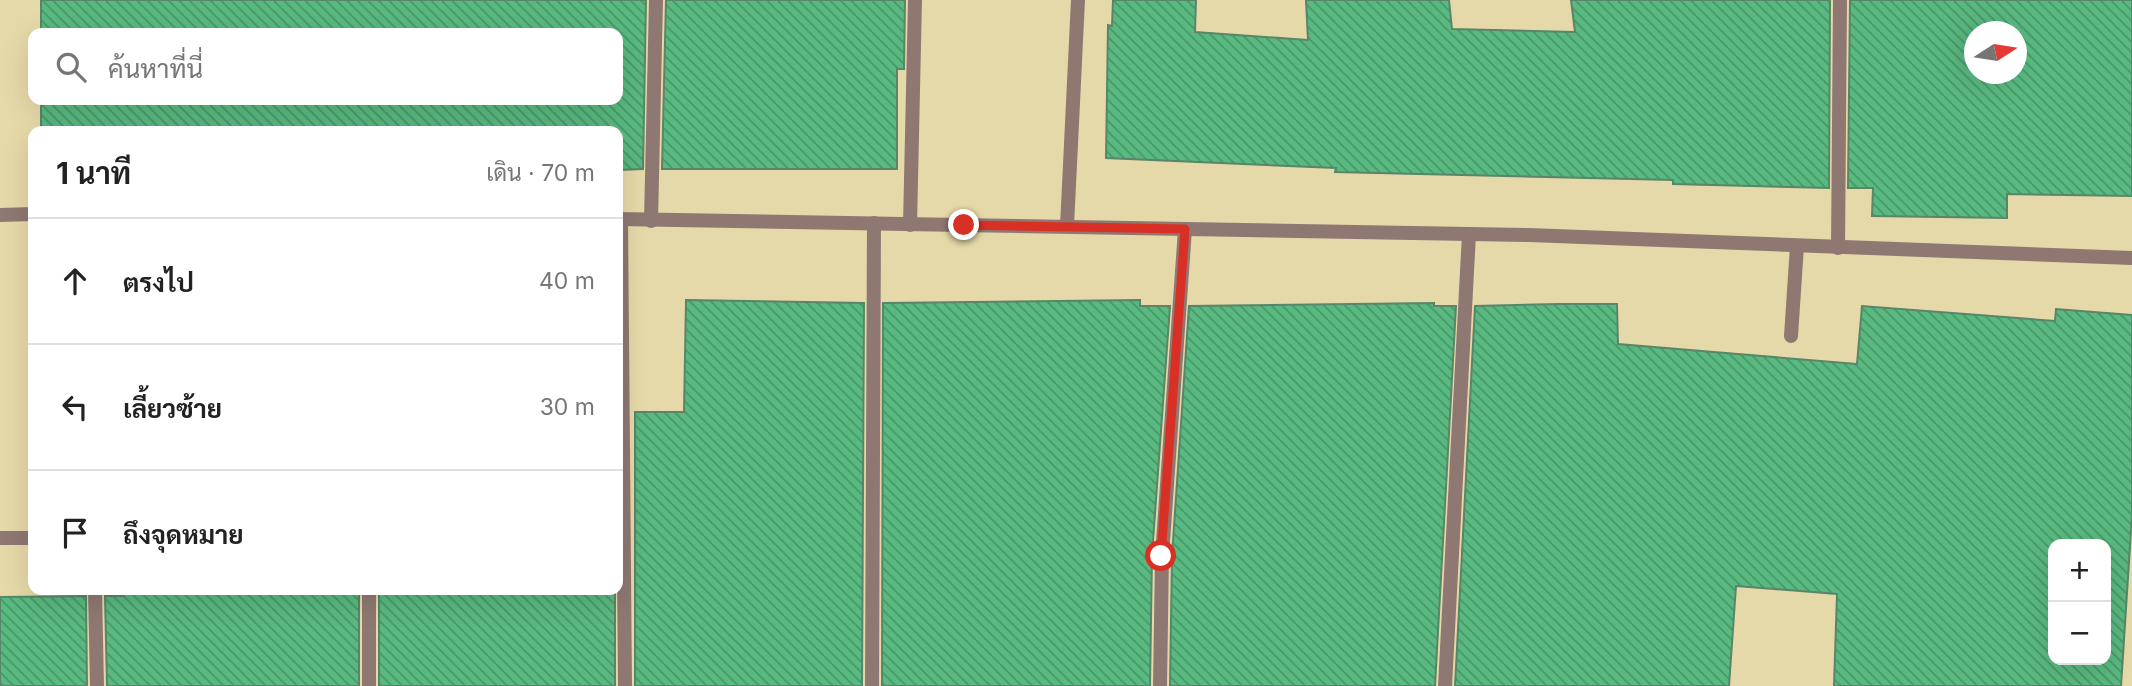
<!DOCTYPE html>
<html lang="th">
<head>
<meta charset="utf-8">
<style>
  body { margin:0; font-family:Inter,Sarabun,sans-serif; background:#f2f2f2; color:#222 }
  .controls { position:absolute; right:21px; bottom:21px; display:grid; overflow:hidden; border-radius:14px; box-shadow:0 7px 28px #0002 }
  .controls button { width:63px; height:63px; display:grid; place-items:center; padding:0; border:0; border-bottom:2px solid #e0e0e0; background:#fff; color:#222; font:35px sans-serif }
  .compass { position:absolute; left:1964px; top:21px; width:63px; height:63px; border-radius:50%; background:#fff; box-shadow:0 7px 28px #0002; rotate:78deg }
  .stop { position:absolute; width:21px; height:21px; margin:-16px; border:5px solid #d93025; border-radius:50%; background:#fff }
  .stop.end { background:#d93025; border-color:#fff; box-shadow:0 2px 7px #0008 }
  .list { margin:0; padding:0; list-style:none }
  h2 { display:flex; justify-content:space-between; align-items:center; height:91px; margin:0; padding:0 28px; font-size:30px }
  h2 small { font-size:23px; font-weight:400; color:#767676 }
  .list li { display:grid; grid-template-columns:46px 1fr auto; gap:21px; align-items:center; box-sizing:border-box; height:126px; padding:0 28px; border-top:2px solid #e0e0e0 }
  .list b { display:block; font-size:26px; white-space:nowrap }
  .list em { font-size:23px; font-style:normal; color:#767676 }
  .icon { flex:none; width:38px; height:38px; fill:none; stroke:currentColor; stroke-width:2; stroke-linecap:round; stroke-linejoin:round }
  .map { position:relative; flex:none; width:2132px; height:686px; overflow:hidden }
  .search { position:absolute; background:#fff; box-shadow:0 7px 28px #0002; left:28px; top:28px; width:595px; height:77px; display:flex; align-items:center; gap:18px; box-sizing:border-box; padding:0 24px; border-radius:14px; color:#767676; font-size:26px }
  .panel { position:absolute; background:#fff; box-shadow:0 7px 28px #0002; left:28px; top:126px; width:595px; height:469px; border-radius:14px }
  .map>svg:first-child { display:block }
  .building { fill:url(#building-back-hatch); stroke:#598569; stroke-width:2; fill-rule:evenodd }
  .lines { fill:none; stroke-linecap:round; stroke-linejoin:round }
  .service { stroke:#8f7872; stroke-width:14 }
  .minor { stroke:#8f7872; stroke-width:14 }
  .route { stroke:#d93025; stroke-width:9 }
</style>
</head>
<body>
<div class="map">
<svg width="2132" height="686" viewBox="0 0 2132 686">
  <defs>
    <pattern id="building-back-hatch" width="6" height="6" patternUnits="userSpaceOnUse" patternTransform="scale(1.75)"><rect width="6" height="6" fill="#59ba81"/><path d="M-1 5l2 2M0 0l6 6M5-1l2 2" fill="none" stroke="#499667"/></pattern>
  </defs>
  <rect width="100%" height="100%" fill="#e6d9a9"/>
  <!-- building -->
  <g class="building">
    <polygon points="41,0 646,0 643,169 618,170 618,131 41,131 41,100 618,100 618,33 41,33"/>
    <polygon points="666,0 905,0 904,69 897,69 897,169 662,169"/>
    <polygon points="1113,0 1196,0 1195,32 1308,40 1306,0 1449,0 1452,29 1575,32 1571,0 1830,0 1829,188 1673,184 1673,180 1335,172 1336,168 1106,158 1108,25 1112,26"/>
    <path d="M1850 0H2132V196L2007 194V218L1872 216 1873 188H1848ZM1975 32H2017V74H1975Z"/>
    <polygon points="686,300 864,303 862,686 635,686 635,412 684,412"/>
    <polygon points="1140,300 1140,306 1170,306 1152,555 1150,686 882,686 883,303"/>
    <polygon points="1434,303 1434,306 1456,306 1435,686 1170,686 1172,556 1189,306"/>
    <path d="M1559 304H1617L1618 344 1857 364 1862 306 2055 321 2056 309 2132 315V515L2121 686H1834L1837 594 1736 586 1729 686H1455L1475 306ZM2053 544H2106V660H2053Z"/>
    <polygon points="124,590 359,590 359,686 107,686 105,596 124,596"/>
    <rect x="379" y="590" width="236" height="96"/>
    <polygon points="86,596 87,686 0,686 0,597"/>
  </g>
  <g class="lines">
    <!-- service -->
    <polyline class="service" points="1791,336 1797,246"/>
    <!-- minor -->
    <g class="minor">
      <polyline points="0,215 33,214"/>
      <polyline points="618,219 1529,235 2132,258"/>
      <polyline points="621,219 625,686"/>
      <polyline points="651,221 656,0"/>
      <polyline points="910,225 915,0"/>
      <polyline points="1067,226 1078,0"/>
      <polyline points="1838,248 1840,0"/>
      <polyline points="0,538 33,538"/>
      <polyline points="95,590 97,686"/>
      <polyline points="369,590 369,686"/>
      <polyline points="872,686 874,223"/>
      <polyline points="1160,686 1162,556 1185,229"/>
      <polyline points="1445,686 1469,234"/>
    </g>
  </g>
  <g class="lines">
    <!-- route -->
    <polyline class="route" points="964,225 1185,229 1161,556"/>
  </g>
</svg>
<div class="controls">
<button>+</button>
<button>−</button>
</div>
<svg class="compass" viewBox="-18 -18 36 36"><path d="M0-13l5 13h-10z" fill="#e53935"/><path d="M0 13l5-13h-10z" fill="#767676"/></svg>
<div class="stop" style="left:1161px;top:556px"></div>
<div class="stop end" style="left:964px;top:225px"></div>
<div class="search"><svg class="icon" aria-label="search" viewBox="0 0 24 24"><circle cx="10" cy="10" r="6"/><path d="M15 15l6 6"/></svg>ค้นหาที่นี่</div>
<section class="panel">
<h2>1 นาที<small>เดิน · 70 m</small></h2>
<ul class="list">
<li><svg class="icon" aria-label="ahead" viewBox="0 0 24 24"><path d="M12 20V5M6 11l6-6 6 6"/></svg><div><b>ตรงไป</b></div><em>40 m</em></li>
<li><svg class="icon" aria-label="left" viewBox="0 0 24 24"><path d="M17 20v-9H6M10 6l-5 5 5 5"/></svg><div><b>เลี้ยวซ้าย</b></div><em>30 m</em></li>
<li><svg class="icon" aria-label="arrive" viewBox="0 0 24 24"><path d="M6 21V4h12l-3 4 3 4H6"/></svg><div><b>ถึงจุดหมาย</b></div></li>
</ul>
</section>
</div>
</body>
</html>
